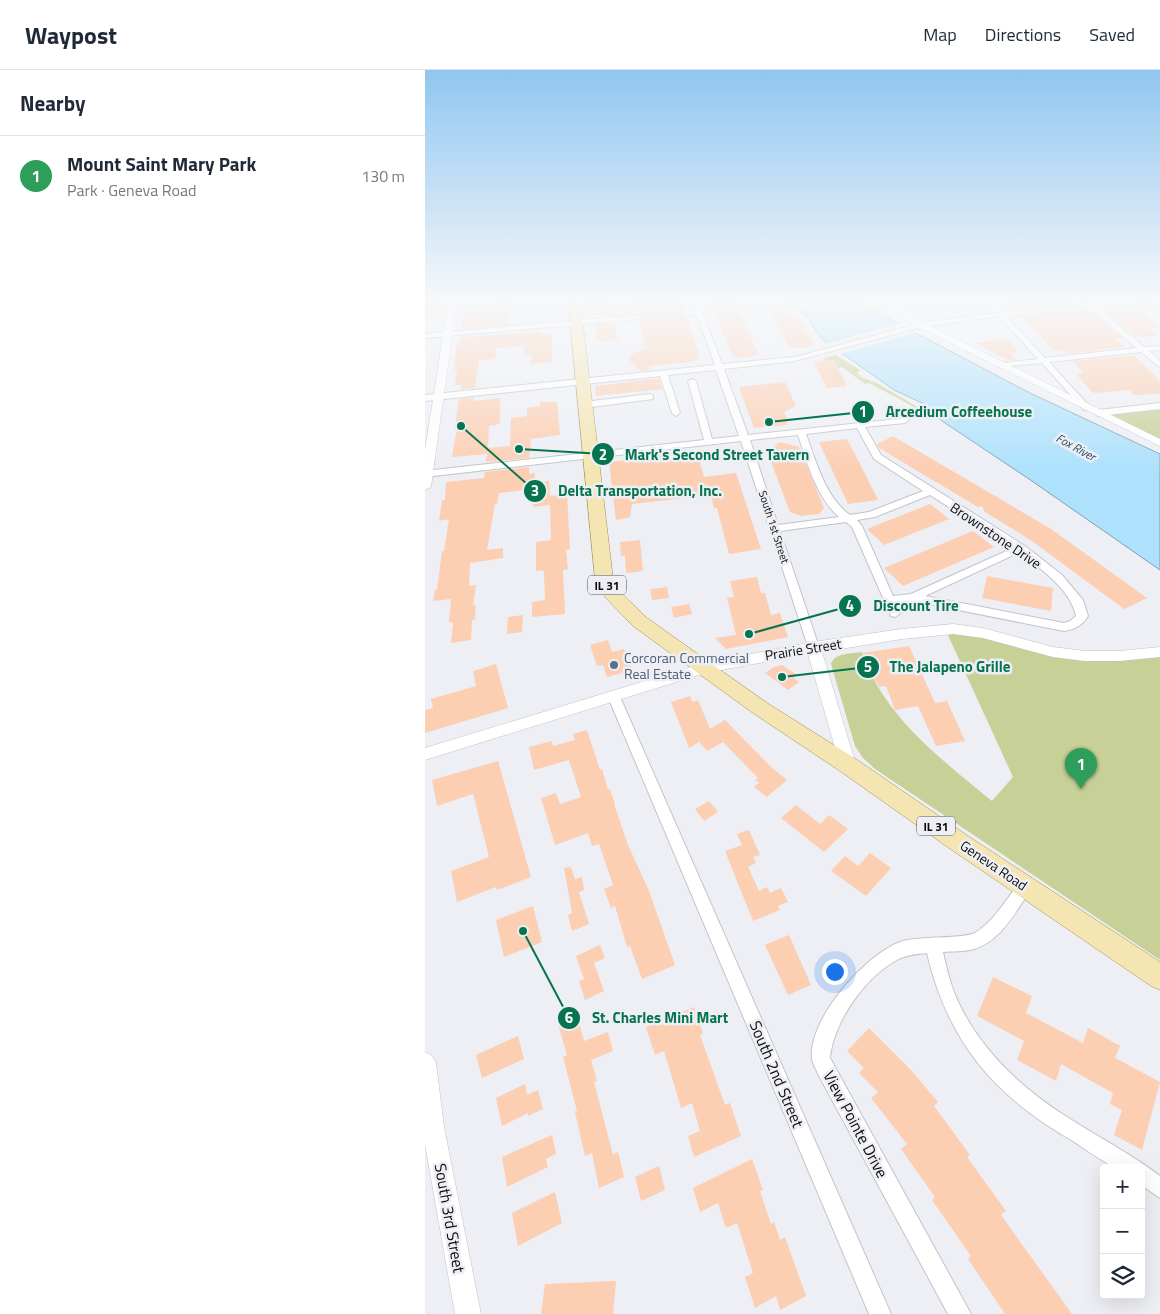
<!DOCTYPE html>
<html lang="en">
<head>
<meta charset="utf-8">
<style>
  body { margin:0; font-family:"Titillium Web",sans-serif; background:#f6f6f7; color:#1f2937 }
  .controls { position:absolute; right:15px; bottom:15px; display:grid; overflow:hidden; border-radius:5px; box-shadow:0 5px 20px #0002 }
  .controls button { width:45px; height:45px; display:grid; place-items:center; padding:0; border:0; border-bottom:1px solid #e0e1e3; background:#fff; color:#1f2937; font:25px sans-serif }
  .you { position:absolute; left:409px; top:901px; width:18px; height:18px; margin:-12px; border:4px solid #fff; border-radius:50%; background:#1a73e8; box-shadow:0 0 0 8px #1a73e833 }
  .badge { display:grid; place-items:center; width:32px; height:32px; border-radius:50%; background:#06754f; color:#fff; font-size:16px; font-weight:700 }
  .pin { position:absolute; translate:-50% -41px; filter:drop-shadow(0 1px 2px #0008) }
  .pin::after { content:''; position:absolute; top:26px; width:18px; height:15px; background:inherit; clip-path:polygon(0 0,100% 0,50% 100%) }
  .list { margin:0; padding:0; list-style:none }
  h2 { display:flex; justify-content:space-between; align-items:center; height:65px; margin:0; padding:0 20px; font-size:21px }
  h2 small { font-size:16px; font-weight:400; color:#747a83 }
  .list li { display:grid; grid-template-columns:32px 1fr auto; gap:15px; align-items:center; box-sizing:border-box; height:80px; padding:0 20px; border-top:1px solid #e0e1e3 }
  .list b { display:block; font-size:19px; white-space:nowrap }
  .list p { margin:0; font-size:16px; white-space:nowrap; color:#747a83 }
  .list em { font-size:16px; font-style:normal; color:#747a83 }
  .icon { flex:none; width:28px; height:28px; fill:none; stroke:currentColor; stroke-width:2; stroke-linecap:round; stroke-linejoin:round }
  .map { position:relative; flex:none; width:735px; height:1244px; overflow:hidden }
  header { display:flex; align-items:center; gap:30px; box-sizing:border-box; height:70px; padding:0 25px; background:#fff; border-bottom:1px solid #e0e1e3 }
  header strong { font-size:24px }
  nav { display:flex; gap:28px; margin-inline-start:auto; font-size:18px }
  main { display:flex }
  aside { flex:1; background:#fff }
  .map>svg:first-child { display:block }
  .green { fill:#c7d097 }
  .water { fill:#ade1fc; stroke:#7da1b5 }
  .pier { fill:#edeff5 }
  .building { fill:#fcceb2 }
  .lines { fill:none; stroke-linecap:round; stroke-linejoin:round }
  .minor-tunnel { stroke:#cbcdd2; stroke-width:8; stroke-dasharray:8 4; stroke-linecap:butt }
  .pedestrian-casing { stroke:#c0c3c8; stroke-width:1 }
  .minor-casing { stroke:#c0c3c8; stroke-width:2 }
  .tertiary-casing { stroke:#c0c3c8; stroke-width:1 }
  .primary-casing { stroke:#a08e58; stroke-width:1 }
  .pedestrian { fill:#fff; fill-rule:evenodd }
  .minor { fill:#fff; fill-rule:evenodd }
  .tertiary { fill:#fff; fill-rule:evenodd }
  .primary { fill:#f5e5b2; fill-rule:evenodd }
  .service-dot { fill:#5c6f8a; stroke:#edeff5; stroke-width:2 }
  .labels { text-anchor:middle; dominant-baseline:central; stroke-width:5; stroke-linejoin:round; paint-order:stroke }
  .far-street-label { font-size:11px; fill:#0d0d0f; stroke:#edeff5 }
  .far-water-label { font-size:12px; font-style:italic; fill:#1e4759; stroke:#edeff5 }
  .shield { fill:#edeff5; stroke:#505154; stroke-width:1 }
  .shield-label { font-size:12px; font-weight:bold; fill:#0d0d0f }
  .street-label { font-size:14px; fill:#0d0d0f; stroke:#edeff5 }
  .service-label { font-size:14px; fill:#4e5e75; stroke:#edeff5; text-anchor:start }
  .near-street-label { font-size:16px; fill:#0d0d0f; stroke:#edeff5 }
  .leader { fill:none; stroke:#06754f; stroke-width:2 }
  .callout-dot { fill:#06754f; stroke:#edeff5; stroke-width:2 }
  .mark-label { font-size:15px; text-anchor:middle; font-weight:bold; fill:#fff }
  .callout-label { font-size:15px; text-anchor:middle; font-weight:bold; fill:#06754f; stroke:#edeff5; stroke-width:5; stroke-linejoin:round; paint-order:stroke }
</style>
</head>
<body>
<header>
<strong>Waypost</strong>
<nav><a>Map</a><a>Directions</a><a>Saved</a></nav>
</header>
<main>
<aside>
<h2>Nearby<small></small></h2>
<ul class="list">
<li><span class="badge" style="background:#2e9e5b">1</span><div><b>Mount Saint Mary Park</b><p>Park · Geneva Road</p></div><em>130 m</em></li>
</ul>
</aside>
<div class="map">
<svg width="735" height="1244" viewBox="0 0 735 1244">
  <rect width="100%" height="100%" fill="#edeff5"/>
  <!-- green -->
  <g class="green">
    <polygon points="411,285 435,300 432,303 436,307 452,313 494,338 495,340 493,342 483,342 491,338 444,313 440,314 417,297 413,298 409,290 398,291 399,288"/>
    <polygon points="735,337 735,372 679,344"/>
    <path d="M522 563 559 567 626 585 735 583V890L450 699 438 688 430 676 406 594C410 582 427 584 437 582 459 647 516 689 567 731L588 707Z"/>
  </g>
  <!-- water -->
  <polygon class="water" points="357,230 428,230 605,323 735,384 735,500 604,409 508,345 497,333 469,320 401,272 396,268 381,245"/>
  <!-- pier -->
  <polygon class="pier" points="475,253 493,262 415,284 400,274"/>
  <!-- building -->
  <g class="building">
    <polygon points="0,230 12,230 10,246 0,247"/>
    <polygon points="68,230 85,230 84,255 36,259 39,237 68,234"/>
    <polygon points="161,230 185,230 187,245 163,246"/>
    <polygon points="209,230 256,230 259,238 256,239 255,244 262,246 275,288 266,292 224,296 224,300 216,301 204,290 207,284 221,278 214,251 218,250 219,246 212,243"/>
    <polygon points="285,230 309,230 334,285 315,288 307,286"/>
    <polygon points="580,230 646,230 649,233 589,239"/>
    <polygon points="342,233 364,240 367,247 373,246 388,274 381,278 363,277"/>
    <polygon points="710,237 734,257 725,258 731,264 729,264 730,266 711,267 679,240"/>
    <polygon points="656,241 665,241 697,268 690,269 700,277 641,284 638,281 628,280 596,246"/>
    <polygon points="189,253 193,270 172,272 170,255"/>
    <polygon points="117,262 117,265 127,264 127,292 106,294 107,285 99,286 99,276 72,278 70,289 54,290 50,318 36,319 37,315 30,315 32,300 29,300 30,289 32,274 34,273 35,267"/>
    <polygon points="582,269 593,282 585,283 591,290 583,290 550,273"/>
    <polygon points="709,285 735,311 735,324 709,325 705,320 668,323 651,304 658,302 648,291"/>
    <polygon points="409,290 422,316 402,318 389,292"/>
    <polygon points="226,309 234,309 237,319 171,326 170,316"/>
    <polygon points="360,312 371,336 359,342 363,352 361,353 362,355 329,358 314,317"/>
    <polygon points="49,328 48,331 75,328 75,354 64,356 63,380 63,378 85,376 86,348 102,346 102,338 115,336 115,332 132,332 135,365 106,369 104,388 61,392 62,384 27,387 32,359 30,359 30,356 34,329"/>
    <polygon points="468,366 626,459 722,528 699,539 607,471 560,442 557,436 553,437 454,378 452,374"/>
    <polygon points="422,369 440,404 453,430 423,434 394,372"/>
    <polygon points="355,372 374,377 399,438 394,444 376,446 365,442 342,381"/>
    <polygon points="248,381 248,385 272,382 279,407 311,403 336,479 304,484 292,438 289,438 286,425 207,434 205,447 191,450 184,392 208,389 207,386"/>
    <polygon points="104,397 104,404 110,403 110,413 124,411 125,428 125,426 142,424 145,479 141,480 143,499 138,500 140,544 107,547 107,532 120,530 119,503 118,500 111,501 111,472 126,470 125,435 108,437 108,419 74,423 72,434 70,434 62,480 78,478 78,488 45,493 44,516 51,515 48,536 51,535 50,549 47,550 46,570 26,573 28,553 24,551 26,529 8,531 10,520 12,520 17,481 19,481 24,449 14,451 17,430 20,430 21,412 59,408 60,402"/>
    <polygon points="505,434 524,449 459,475 442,459"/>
    <polygon points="548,461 569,477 478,516 459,498"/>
    <polygon points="215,470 218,501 201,503 200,485 196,486 195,472"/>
    <polygon points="562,506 628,518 626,541 557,528"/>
    <polygon points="332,507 336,523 340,523 346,545 355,543 363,567 301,579 290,568 311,565 302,528 309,527 305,511"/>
    <polygon points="242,517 244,528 227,530 225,519"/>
    <polygon points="264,534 267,544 249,548 246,537"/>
    <polygon points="98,545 97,562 82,564 83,547"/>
    <polygon points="183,570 187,582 199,579 207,600 182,607 178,595 172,596 165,575"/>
    <polygon points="484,576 510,633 522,631 540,671 511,676 493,636 470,640 461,616 455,617 444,602 438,583"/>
    <polygon points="71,594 83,638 0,663 0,640 8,638 6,629 51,616 48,601"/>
    <polygon points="357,595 372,605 368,608 374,612 363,620 340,603 349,597"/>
    <polygon points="265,626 267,632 273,630 285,659 300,650 345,696 362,710 342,727 329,717 334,713 330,710 333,708 298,672 282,681 274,672 264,678 246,632"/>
    <polygon points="162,660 175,700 177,699 183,720 185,719 190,734 189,734 203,775 224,821 250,895 217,909 205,876 202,877 190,836 186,838 179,819 188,815 174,774 167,776 163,763 130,775 116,728 131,723 135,734 156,727 144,690 109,700 104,677 127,671 128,676 150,670 148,664"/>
    <polygon points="73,691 106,807 72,820 71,817 32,832 26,801 64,787 48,724 12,736 7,710"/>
    <polygon points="284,731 293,742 279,751 270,739"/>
    <polygon points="371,735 395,754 404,745 423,759 399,782 356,748"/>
    <polygon points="324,760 335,785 328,787 331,793 323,797 334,821 342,817 345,823 356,818 363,832 353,836 355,840 328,851 300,781 317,775 312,764"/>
    <polygon points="445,783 466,798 441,826 406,801 420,786 433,796"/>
    <polygon points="146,797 150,809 157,807 159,820 154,822 164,854 147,861 143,845 147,843 139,798"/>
    <polygon points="108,836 117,872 79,887 71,850"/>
    <polygon points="364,865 386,915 363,925 340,875"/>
    <polygon points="175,875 180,888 169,893 179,921 160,930 154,911 159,909 151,886"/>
    <polygon points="568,907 607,926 601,943 658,973 663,958 695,976 690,988 735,1012 717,1080 689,1065 697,1040 685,1034 688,1023 636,994 631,1011 592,990 599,971 552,946"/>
    <polygon points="269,937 278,963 275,965 300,1035 305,1033 316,1066 269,1087 263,1066 275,1061 267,1033 256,1038 239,981 230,985 221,957"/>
    <polygon points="152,946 159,971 183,962 188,981 166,990 172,1011 169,1012 188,1085 193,1082 199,1107 174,1118 167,1083 160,1086 150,1042 152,1041 138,987 142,985 133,954"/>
    <polygon points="444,958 485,999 513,1032 509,1036 545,1085 542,1087 581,1141 576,1145 647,1244 580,1244 543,1189 546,1186 507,1130 510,1127 476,1079 482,1074 446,1028 453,1022 434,1003 439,998 422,981"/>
    <polygon points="93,966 99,989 57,1008 51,985"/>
    <polygon points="100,1014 102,1025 113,1020 118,1039 103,1046 103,1043 77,1056 71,1028"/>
    <polygon points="127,1065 131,1084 121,1089 123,1097 82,1117 77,1087"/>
    <polygon points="327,1089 338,1120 335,1121 346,1154 349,1152 355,1170 360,1167 381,1226 355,1240 351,1226 330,1238 320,1207 328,1203 312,1153 301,1158 293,1133 275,1142 268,1118"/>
    <polygon points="234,1096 240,1120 216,1131 210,1107"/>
    <polygon points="130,1122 137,1153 93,1176 87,1143"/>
    <polygon points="191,1211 188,1244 116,1244 120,1214"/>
  </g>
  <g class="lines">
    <!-- minor-tunnel -->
    <polyline class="minor-tunnel" points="213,247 260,242"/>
    <!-- pedestrian casing -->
    <g class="pedestrian-casing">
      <polygon id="pedestrian" points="269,230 274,230 278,237 270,244 267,242 272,237"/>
    </g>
    <!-- minor casing -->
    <g class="minor-casing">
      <g id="minor">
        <path d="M560 230H567L578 242 661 234 664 231 668 233 728 230 725 232 673 237 719 277 735 276V280L724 281 735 291V297L716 282 624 292 666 338 659 340 617 293 574 297V293H577L613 289 574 246 496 257 370 291 299 299 323 365 483 348 484 350 480 353 440 357 456 385 600 476 637 505 658 530 663 546C657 556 650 559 639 561L488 531 471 533 476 543 470 547 466 546 427 457 421 452 355 461 394 577 388 581 384 580 316 371 0 407V401L279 370 263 311 267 309 271 311 287 369 314 366 291 300 243 305 255 343 251 346 247 343 235 306 0 331V325L290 295 272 246 257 244V240L277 241 297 294 370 287 496 253 571 243ZM665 238 711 278 620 288 581 246ZM432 358 449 389 498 421 444 442 425 445C400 427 391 391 381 364ZM373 365C382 392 391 427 414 447L353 455 325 370ZM505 425 588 478 486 524 468 526 437 456 432 450 450 447ZM595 482C616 500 645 518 651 546L645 551 639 553 500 526Z"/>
        <polygon points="213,245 217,247 216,249 0,268 0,264"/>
        <polygon points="225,324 228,325 228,329 159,338 155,335 159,332"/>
        <polygon points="735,333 735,339 673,346 669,343 673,340"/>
        <polygon points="189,622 193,624 195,627 466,1244 444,1244 183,627 185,624"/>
        <path d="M600 809 605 811 608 816 605 821C590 842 576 871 549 879 539 882 527 881 518 882 521 895 524 909 529 922 549 973 593 1016 639 1045 671 1066 705 1083 735 1106V1128L716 1115V1098C709 1098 701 1099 693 1098 685 1097 657 1077 648 1071 569 1026 523 972 502 883 492 884 481 885 472 890 440 907 408 953 405 988L546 1244H523L393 1004C391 999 388 994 387 989 382 950 442 882 478 871 496 866 538 869 550 863 569 851 582 829 595 811Z"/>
      </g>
    </g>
    <!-- tertiary casing -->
    <g class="tertiary-casing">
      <g id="tertiary">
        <polygon points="24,230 32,230 6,417 0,420 0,380"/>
        <polygon points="462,230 471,230 479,241 499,253 735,369 735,376 493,257 473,245"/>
        <polygon points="528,554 558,558 628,577 660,581 694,581 735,577 735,587 694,591 660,591 628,587 558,568 528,564 477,569 397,582 431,695 429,700 423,702 417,700 415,695 383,584 280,603 0,690 0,678 279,593 388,572 477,559"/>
        <polygon points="0,982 7,986 11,993 19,1057 56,1244 30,1244 0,1074"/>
      </g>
    </g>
    <!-- primary casing -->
    <g class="primary-casing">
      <polygon id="primary" points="143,230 155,230 188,509 193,520 222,548 342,633 431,689 540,764 735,892 735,920 726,916 524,778 415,701 328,643 208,556 180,527 170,509"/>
    </g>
    <!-- pedestrian -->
    <use href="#pedestrian" class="pedestrian"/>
    <!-- minor -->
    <use href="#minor" class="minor"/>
    <!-- tertiary -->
    <use href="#tertiary" class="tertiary"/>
    <!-- primary -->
    <use href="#primary" class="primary"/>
  </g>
  <!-- sky -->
  <linearGradient id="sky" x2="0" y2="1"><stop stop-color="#90c6f0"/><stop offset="0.57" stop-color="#f7f8fa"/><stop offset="1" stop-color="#f7f8fa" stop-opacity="0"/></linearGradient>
  <rect width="735" height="404" fill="url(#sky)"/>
  <!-- markers -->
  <circle class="service-dot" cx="189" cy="595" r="5"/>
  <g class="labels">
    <!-- far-street labels -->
    <g class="far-street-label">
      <text transform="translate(349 457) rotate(72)">South 1st Street</text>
    </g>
    <!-- far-water labels -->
    <g class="far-water-label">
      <text transform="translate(651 377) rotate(29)">Fox River</text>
    </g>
    <!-- shield labels -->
    <g class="shield">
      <rect x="163" y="505.5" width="38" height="19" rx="4"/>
      <rect x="492" y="746.5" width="38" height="19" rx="4"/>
    </g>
    <g class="shield-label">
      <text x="182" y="515">IL 31</text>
      <text x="511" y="756">IL 31</text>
    </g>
    <!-- street labels -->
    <g class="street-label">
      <text transform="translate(571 465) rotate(34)">Brownstone Drive</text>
      <text transform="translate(378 579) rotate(-9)">Prairie Street</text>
      <text transform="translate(569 795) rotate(34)">Geneva Road</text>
    </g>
    <!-- service labels -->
    <g class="service-label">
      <text x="199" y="587">Corcoran Commercial<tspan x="199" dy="16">Real Estate</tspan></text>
    </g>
    <!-- near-street labels -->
    <g class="near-street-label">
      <text transform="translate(352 1004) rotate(67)">South 2nd Street</text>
      <text transform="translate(431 1054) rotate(62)">View Pointe Drive</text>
      <text transform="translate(25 1148) rotate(80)">South 3rd Street</text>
    </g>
  </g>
  <!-- callouts -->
  <path class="leader" d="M344 352L438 342M94 379L178 384M36 356L110 421M324 564L425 536M357 607L443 597M98 861L144 948"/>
  <g class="callout-dot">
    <circle cx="344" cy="352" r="5"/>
    <circle cx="94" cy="379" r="5"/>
    <circle cx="36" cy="356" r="5"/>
    <circle cx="324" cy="564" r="5"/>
    <circle cx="357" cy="607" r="5"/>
    <circle cx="98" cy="861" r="5"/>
    <circle cx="438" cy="342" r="12"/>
    <circle cx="178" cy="384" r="12"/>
    <circle cx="110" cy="421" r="12"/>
    <circle cx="425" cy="536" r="12"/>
    <circle cx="443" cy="597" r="12"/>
    <circle cx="144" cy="948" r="12"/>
  </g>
  <g class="mark-label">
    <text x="438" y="347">1</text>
    <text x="178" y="390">2</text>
    <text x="110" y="426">3</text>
    <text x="425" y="541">4</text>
    <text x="443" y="602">5</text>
    <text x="144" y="953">6</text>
  </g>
  <g class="callout-label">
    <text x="534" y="347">Arcedium Coffeehouse</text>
    <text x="292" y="390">Mark's Second Street Tavern</text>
    <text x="215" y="426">Delta Transportation, Inc.</text>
    <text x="491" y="541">Discount Tire</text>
    <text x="525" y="602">The Jalapeno Grille</text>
    <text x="235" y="953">St. Charles Mini Mart</text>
  </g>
</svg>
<div class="controls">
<button>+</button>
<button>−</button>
<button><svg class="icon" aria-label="layers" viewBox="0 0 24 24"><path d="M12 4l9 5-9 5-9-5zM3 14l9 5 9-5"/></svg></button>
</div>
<div class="you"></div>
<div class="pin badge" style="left:656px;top:719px;background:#2e9e5b">1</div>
</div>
</main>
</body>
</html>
